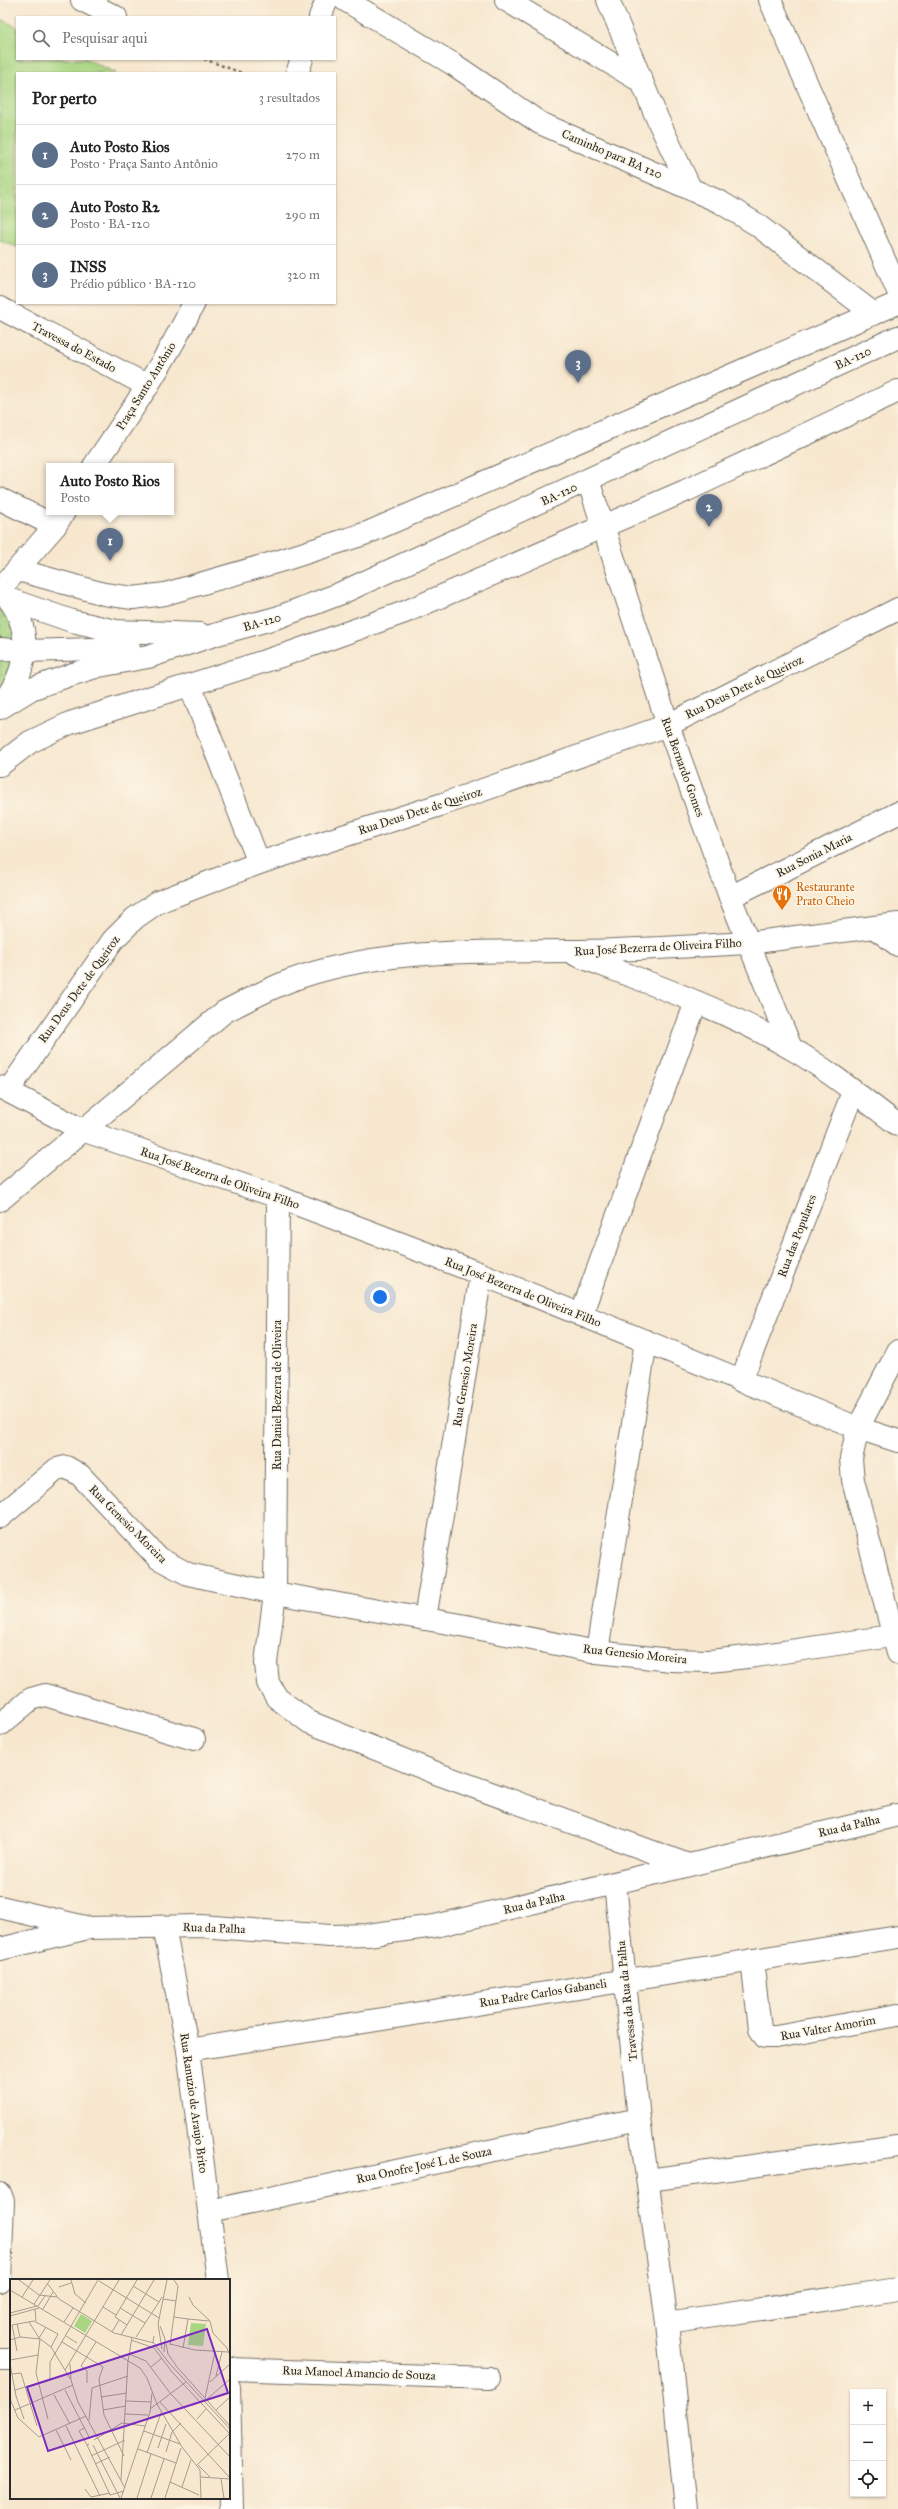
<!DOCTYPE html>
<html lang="pt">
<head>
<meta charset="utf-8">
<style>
  body { margin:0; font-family:"IM FELL Great Primer",serif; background:#f2f2f2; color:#222 }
  .controls { position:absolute; right:12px; bottom:12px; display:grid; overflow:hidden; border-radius:0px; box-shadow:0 1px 3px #0004 }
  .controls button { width:36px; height:36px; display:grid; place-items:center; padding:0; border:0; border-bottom:1px solid #e0e0e0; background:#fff; color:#222; font:20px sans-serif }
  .you { position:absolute; left:380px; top:1297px; width:14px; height:14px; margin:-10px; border:3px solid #fff; border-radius:50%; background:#1a73e8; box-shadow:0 0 0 6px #1a73e833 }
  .badge { display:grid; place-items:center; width:26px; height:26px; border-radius:50%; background:#d1495b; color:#fff; font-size:13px; font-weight:700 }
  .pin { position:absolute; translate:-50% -33px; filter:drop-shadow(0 1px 2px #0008) }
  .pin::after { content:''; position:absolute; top:21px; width:14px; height:12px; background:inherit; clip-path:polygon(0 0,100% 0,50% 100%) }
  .popup { position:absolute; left:46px; top:463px; width:128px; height:52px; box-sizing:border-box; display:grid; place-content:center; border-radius:0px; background:#fff; filter:drop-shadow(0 1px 3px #0005); font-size:13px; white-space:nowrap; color:#767676 }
  .popup b { font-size:15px; color:#222 }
  .popup::after { content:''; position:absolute; left:50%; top:100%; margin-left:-8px; border:8px solid transparent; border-top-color:#fff }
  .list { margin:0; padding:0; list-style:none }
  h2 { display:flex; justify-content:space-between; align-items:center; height:52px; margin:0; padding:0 16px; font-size:17px }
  h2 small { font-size:13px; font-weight:400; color:#767676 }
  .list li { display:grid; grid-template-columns:26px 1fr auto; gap:12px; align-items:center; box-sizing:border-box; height:60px; padding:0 16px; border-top:1px solid #e0e0e0 }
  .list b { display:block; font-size:15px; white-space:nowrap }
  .list p { margin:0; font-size:13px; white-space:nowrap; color:#767676 }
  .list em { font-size:13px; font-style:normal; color:#767676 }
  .icon { flex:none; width:22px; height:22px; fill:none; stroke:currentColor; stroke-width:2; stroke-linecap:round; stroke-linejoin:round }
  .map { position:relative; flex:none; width:898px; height:2509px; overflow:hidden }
  .search { position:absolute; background:#fff; box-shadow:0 1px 3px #0004; left:16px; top:16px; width:320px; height:44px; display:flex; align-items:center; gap:10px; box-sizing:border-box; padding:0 14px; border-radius:0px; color:#767676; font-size:15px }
  .panel { position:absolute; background:#fff; box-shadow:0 1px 3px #0004; left:16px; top:72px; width:320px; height:232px; border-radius:0px }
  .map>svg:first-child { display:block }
  .grass { fill:url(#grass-dots); stroke:#6a8057 }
  .pitch { fill:#a9d683; stroke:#6a8057 }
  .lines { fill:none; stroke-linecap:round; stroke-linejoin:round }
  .minor-casing { stroke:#726d64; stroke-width:24 }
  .major-casing { stroke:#726d64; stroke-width:24 }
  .path { stroke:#726d64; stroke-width:2.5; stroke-dasharray:3 3; stroke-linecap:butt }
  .minor { stroke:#fff; stroke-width:22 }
  .major { stroke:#fff; stroke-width:22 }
  .labels { text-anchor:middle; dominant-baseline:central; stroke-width:3; stroke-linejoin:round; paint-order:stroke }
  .street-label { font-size:12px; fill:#2b2b2b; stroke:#fcf5e5 }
  .food-label { font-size:12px; fill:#c56008; stroke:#fcf5e5; text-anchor:start }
  .inset-road { fill:none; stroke:#a59c8d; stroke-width:1 }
  .view { fill:#7b2cbf; fill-opacity:0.15; stroke:#7b2cbf; stroke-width:2 }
  .inset-edge { fill:none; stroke:#2b2b2b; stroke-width:2 }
</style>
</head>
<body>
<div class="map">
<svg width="898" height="2509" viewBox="0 0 898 2509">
  <defs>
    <pattern id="grass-dots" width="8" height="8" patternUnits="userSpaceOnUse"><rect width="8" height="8" fill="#a9d683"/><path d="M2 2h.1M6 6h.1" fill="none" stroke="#92b871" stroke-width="1.8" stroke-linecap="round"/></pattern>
  </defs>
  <rect width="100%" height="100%" fill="#fcf5e5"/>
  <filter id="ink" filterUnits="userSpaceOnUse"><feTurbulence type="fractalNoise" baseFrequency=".025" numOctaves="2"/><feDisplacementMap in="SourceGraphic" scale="8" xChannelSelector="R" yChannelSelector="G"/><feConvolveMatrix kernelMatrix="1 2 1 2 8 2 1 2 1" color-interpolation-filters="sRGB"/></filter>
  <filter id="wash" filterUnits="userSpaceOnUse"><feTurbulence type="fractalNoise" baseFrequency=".012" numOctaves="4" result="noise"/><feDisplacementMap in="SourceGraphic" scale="16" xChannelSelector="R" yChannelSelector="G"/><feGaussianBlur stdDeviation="0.9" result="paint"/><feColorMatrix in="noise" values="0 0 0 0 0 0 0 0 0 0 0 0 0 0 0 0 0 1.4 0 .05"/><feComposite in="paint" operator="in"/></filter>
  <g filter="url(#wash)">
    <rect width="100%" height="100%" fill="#f7e7cf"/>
    <!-- grass -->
    <g class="grass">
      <polygon points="0,599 18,643 0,642"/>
      <polygon points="0,658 17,658 0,695"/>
    </g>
    <!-- pitch -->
    <polygon class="pitch" points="0,19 17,27 17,59 86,59 116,73 17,73 17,247 0,240"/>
  </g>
  <g filter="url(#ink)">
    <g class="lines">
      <!-- minor casing -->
      <g class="minor-casing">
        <g id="minor">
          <polyline points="82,0 116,17"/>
          <polyline points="345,0 453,64 540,123 720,202 756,224 874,314"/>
          <polyline points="506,0 642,82"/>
          <polyline points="608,0 657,118 690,188"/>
          <polyline points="770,0 898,291"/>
          <polyline points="320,17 327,0"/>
          <polyline points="297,73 302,59"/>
          <polyline points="0,308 148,386"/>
          <path d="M94 466C130 413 166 361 194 303"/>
          <polyline points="0,499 55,526"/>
          <polyline points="18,570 104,594 133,598 165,594 283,560 367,533 898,303"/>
          <polyline points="9,579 55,526 64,512"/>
          <polyline points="190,685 259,863"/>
          <polyline points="0,765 30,742 70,723 287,654 405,612 685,491 898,391"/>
          <polyline points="730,897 898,813"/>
          <polyline points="875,928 898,945"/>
          <polyline points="748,943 898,924"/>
          <polyline points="0,1087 82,1130 278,1197 481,1274 858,1428 898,1441"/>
          <polyline points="8,1091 113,940 135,918 158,902 259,863 443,804 668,725 898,609"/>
          <polyline points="278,1197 275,1593 266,1663 268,1683 277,1698 309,1722 441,1775 686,1864"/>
          <polyline points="581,1315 696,1002"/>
          <polyline points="898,1351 858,1428 851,1459 853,1480 898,1653"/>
          <polyline points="741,1381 853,1092"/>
          <polyline points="0,1517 57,1469 66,1467 80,1475 158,1558 188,1574 275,1593 466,1626 597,1652 671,1660 710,1661 756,1656 898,1635"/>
          <polyline points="425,1619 481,1274"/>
          <polyline points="597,1652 646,1341"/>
          <polyline points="0,1725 31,1699 45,1695 194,1739"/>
          <polyline points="615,1883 639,2119 667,2323 686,2509"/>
          <polyline points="0,1907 85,1927"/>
          <polyline points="164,1927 188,2050 218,2280"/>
          <polyline points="0,1949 88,1928 201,1926 330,1936 367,1935 435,1926 898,1815"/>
          <polyline points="752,1960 760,2029 765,2037 776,2037 898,2015"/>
          <polyline points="188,2050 898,1937"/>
          <polyline points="648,2180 898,2146"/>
          <polyline points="0,2193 3,2201 0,2282"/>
          <polyline points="209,2211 639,2119"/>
          <polyline points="667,2323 898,2289"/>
          <polyline points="0,2359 11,2359"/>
          <polyline points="229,2369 489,2378"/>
          <polyline points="229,2387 232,2509"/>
        </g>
      </g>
      <!-- major casing -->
      <g class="major-casing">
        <g id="major">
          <polyline points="588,480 668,725 730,897 791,1048"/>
          <path d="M0 589C34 623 31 669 1 704"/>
          <polyline points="11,600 72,621 116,631 200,634"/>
          <polyline points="0,649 25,651 129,648"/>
          <polyline points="0,708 31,689 73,674 99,666 148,657 214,635 279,617 339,594 898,337"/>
          <path d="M576 955C649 983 724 1009 792 1049 830 1071 863 1099 898 1125"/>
          <path d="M0 1200 224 1012C245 1001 266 990 289 981 377 948 474 952 567 951 627 951 688 946 748 943"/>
        </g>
      </g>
      <!-- path -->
      <polyline class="path" points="204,59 242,73"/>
      <!-- minor -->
      <use href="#minor" class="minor"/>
      <!-- major -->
      <use href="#major" class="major"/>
    </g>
  </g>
  <!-- icons -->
  <defs>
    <g id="restaurant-pin" transform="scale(1)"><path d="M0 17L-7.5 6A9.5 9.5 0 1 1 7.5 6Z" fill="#e8710a" stroke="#fcf5e5"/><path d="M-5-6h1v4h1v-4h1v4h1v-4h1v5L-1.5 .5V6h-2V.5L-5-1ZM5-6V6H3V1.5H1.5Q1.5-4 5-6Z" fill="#fff"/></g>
  </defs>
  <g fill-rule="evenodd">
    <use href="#restaurant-pin" x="782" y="894"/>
  </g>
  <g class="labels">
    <!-- street labels -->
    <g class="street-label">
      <text transform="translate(612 154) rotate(23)">Caminho para BA 120</text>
      <text transform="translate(74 347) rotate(28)">Travessa do Estado</text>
      <text transform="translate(853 358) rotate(-25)">BA-120</text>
      <text transform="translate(146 386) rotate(-58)">Praça Santo Antônio</text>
      <text transform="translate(559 494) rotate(-25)">BA-120</text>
      <text transform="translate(262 622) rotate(-16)">BA-120</text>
      <text transform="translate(744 687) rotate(-26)">Rua Deus Dete de Queiroz</text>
      <text transform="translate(683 767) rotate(70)">Rua Bernardo Gomes</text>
      <text transform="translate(420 811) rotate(-18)">Rua Deus Dete de Queiroz</text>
      <text transform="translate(814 855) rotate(-27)">Rua Sonia Maria</text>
      <text transform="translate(658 947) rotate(-3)">Rua José Bezerra de Oliveira Filho</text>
      <text transform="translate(79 989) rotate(-54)">Rua Deus Dete de Queiroz</text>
      <text transform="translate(220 1178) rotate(19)">Rua José Bezerra de Oliveira Filho</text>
      <text transform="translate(797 1236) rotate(-69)">Rua das Populares</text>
      <text transform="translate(523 1292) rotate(22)">Rua José Bezerra de Oliveira Filho</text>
      <text transform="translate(465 1375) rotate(-81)">Rua Genesio Moreira</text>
      <text transform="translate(277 1395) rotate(-90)">Rua Daniel Bezerra de Oliveira</text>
      <text transform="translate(128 1524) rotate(45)">Rua Genesio Moreira</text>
      <text transform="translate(635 1654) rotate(6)">Rua Genesio Moreira</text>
      <text transform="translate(849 1826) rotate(-13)">Rua da Palha</text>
      <text transform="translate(534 1903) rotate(-13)">Rua da Palha</text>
      <text transform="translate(214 1928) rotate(2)">Rua da Palha</text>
      <text transform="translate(543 1993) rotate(-9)">Rua Padre Carlos Gabaneli</text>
      <text transform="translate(627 2001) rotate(-96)">Travessa da Rua da Palha</text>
      <text transform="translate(828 2028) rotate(-10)">Rua Valter Amorim</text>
      <text transform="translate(194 2103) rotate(82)">Rua Ranuzio de Araujo Brito</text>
      <text transform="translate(424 2165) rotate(-12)">Rua Onofre José L de Souza</text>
      <text transform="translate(359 2373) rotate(2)">Rua Manoel Amancio de Souza</text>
    </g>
    <!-- food labels -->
    <g class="food-label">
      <text x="796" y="887">Restaurante<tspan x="796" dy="14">Prato Cheio</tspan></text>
    </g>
  </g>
  <!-- overview -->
  <g transform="translate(10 2279)">
    <rect width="220" height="220" fill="#f7e7cf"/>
    <path d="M71 35 82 42 75 54 64 47Z" fill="#a9d683"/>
    <path d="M181 44 196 45 193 67 178 66Z" fill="#a9d683"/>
    <path class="inset-road" d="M9 1 29 16M61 1 65 15 76 24M89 2 149 39M37 4 49 20 104 54 144 64M123 7 149 23 152 18M49 8 61 4M0 11 130 89 137 99 147 125M29 16 47 18M12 18 23 1M179 18 183 26 200 42 203 54 217 69 220 77M153 20 166 22M24 25 40 1M28 27 35 17M93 28 106 36M110 29 135 44M25 30 26 42M33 30 43 13M0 34 27 27M0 37 29 29M164 38 178 40 173 69M178 40 199 42M19 43 29 59 41 68 61 101 68 123 115 209M54 43 63 29M7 45 10 58M117 46 105 38 127 1M150 47 155 60 154 73M102 53 109 41M111 56 144 1M56 57 67 64M144 57 143 63 159 84 220 150M126 58 149 23M29 59 36 48M30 60 26 94 38 140M0 61 10 58 30 60M121 61 144 69 162 93 220 155M52 63 93 88 89 100 94 136 114 177M156 65 158 75 167 88 220 147M160 65 185 71 218 73M160 66 168 7 164 1M152 70 148 45 157 1M7 72 2 46 24 42 48 55 41 68M119 75 136 82 160 114 220 178M0 81 28 76M0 85 6 117 14 140M60 85 61 100M141 88 152 79M55 91 109 1M2 95 11 94 27 147M206 97 212 73M200 103 220 85M77 104V92L71 87 86 63M5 111 40 101V83L88 1M55 111 80 160M44 116 60 145M91 118 117 114M195 119 205 73M0 120 8 139 29 158 76 137M196 121 220 100M116 122 141 123M150 123 220 199M147 125 172 168 190 191 191 219M140 130 176 103M5 131 63 106M93 131 116 127M206 131 220 118M115 135 138 136M187 140 196 130M79 141 82 109 118 97M56 147 90 217M74 149 69 152 77 166M46 151 61 181M134 152 170 165M84 161 112 144 135 147M79 165 77 166 100 216 114 212M83 166 110 219M148 169 156 145M128 170 166 184M156 173 162 153 171 144M137 174 151 134M81 177 115 161M85 185 100 178M188 186 200 198M186 187 219 155M191 198 220 200M211 200 214 219M111 201 118 82 122 58M160 203 189 216M172 208 181 181M75 210 81 218 100 214M111 219 140 133 142 114M127 219 141 175M141 219 154 180M155 219 171 169"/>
    <path class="view" d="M197 50 218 114 38 172 17 108Z"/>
    <rect width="220" height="220" class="inset-edge"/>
  </g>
</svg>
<div class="controls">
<button>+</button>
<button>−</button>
<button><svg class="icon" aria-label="locate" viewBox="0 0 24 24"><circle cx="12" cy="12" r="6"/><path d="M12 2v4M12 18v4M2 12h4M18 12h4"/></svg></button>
</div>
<div class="you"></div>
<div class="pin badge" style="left:110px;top:561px;background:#5c6f8a">1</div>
<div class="popup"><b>Auto Posto Rios</b>Posto</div>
<div class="pin badge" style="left:709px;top:527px;background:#5c6f8a">2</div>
<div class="pin badge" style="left:578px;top:383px;background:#5c6f8a">3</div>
<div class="search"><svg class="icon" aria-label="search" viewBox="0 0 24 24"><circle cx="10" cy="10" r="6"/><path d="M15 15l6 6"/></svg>Pesquisar aqui</div>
<section class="panel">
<h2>Por perto<small>3 resultados</small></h2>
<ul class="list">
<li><span class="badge" style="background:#5c6f8a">1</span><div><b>Auto Posto Rios</b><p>Posto · Praça Santo Antônio</p></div><em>270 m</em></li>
<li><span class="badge" style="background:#5c6f8a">2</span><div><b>Auto Posto R2</b><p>Posto · BA-120</p></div><em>290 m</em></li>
<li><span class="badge" style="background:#5c6f8a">3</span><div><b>INSS</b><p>Prédio público · BA-120</p></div><em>320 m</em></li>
</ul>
</section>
</div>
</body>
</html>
